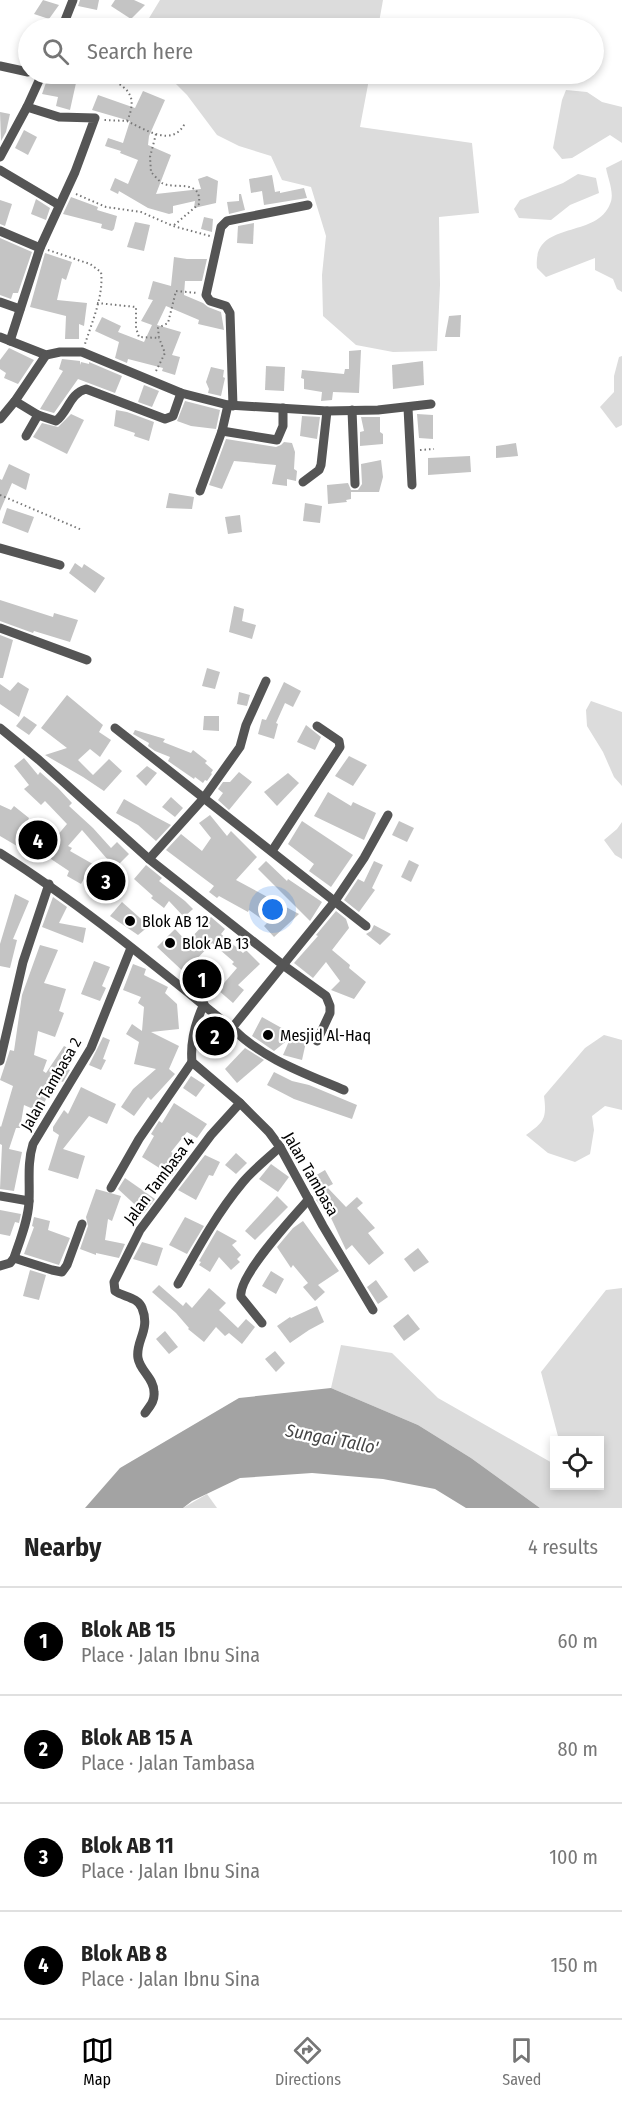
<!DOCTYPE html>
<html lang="en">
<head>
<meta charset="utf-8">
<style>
  body { margin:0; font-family:"Fira Sans Condensed",sans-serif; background:#f2f2f2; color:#222 }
  .controls { position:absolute; right:18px; bottom:18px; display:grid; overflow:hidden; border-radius:0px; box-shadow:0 3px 9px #0003 }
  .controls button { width:54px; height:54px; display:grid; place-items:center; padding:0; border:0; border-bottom:2px solid #e0e0e0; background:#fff; color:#222; font:30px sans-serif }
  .you { position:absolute; left:273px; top:910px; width:21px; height:21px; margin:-15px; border:4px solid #fff; border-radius:50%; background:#1a73e8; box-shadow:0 0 0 9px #1a73e833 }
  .badge { display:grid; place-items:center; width:39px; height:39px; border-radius:50%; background:#000; color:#fff; font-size:20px; font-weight:700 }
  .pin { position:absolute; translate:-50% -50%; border:3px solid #fff; box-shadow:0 2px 6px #0006 }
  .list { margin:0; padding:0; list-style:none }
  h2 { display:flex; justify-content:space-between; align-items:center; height:78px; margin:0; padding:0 24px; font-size:26px }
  h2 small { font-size:20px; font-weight:400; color:#767676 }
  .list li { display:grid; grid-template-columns:39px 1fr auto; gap:18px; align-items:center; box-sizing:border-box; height:108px; padding:0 24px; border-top:2px solid #e0e0e0 }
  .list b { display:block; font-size:22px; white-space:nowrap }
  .list p { margin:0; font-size:20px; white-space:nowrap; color:#767676 }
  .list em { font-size:20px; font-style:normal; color:#767676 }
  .icon { flex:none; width:33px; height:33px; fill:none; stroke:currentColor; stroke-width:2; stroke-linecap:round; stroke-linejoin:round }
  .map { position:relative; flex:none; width:622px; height:1508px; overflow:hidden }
  .search { position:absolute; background:#fff; box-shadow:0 3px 9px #0003; left:18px; right:18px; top:18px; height:66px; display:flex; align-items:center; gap:15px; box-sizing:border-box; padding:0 21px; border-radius:33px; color:#767676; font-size:22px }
  .sheet { height:510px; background:#fff }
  nav { display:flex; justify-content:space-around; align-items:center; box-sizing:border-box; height:84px; border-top:2px solid #e0e0e0; background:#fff; font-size:16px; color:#767676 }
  nav a { display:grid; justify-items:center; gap:3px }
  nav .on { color:#000 }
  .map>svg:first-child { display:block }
  .green { fill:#dcdcdc }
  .water { fill:#a3a3a3 }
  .building { fill:#c4c4c4 }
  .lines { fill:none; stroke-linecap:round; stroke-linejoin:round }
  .path { stroke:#777; stroke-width:2; stroke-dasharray:1.5 3; stroke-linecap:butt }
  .street { stroke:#555; stroke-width:9 }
  .poi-dot { fill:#000; stroke:#fff; stroke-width:2 }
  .labels { text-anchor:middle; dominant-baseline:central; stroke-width:4.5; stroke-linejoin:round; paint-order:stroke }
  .poi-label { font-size:16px; fill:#000; stroke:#fff; text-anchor:start }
  .street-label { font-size:16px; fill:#000; stroke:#fff }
  .water-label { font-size:18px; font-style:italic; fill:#444; stroke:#fff }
</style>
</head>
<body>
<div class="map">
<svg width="622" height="1508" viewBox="0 0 622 1508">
  <rect width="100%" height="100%" fill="#fff"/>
  <!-- green -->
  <g class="green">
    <polygon points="160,0 383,0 378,28 143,28"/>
    <polygon points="166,74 370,74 360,127 472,143 479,213 439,217 440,285 437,351 393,352 356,345 323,316 322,275 326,236 311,187 282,180 271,156 239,146 217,135 187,95"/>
    <polygon points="566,90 587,92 602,102 622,107 622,143 610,135 572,158 562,159 553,148 562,100"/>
    <path d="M622 160V292L617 289 613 279 595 270V258L546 277 537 268C532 219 596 240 610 204 615 194 608 179 606 168Z"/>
    <polygon points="578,174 596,178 599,193 570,205 551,220 519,218 514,209 520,200 563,183"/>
    <polygon points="622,356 622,425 616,428 600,407 614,392 614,376 619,357"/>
    <polygon points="591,701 622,712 622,786 614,777 603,752 587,726 586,710"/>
    <polygon points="622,822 622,859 615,855 604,840 617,829"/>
    <path d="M604 1035 622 1040V1110L605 1106 592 1116 594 1130 590 1154 575 1162 548 1153 526 1135C544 1122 547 1119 544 1096L585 1048Z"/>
    <polygon points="622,1288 622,1508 540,1508 471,1458 418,1425 331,1388 341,1345 392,1353 438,1398 554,1464 554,1486 600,1486 600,1440 559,1440 541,1372 606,1290"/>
    <polygon points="207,1494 217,1508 183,1508"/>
  </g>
  <!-- water -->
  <polygon class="water" points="331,1388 418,1425 471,1458 540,1508 466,1508 435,1489 383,1479 312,1473 240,1478 192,1501 183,1508 85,1508 120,1468 239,1398"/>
  <!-- building -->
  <g class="building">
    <polygon points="43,0 59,5 49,19 34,14"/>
    <polygon points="80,0 99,0 97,10 78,6"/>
    <polygon points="115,0 134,0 145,5 131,19 111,6"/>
    <rect x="19" y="43" width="9" height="13"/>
    <polygon points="48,77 76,83 70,110 56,106 58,97 42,94"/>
    <polygon points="143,91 165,100 149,136 148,145 171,155 156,194 201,189 198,179 207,176 218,181 216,203 194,208 195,201 173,206 173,213 169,214 148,208 119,191 118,194 110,190 115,178 128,184 138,160 120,153 121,151 105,146 108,138 123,143 130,121 92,110 98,95 135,108"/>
    <polygon points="0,112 10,114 6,132 1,141"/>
    <polygon points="24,130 37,137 28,155 15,148"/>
    <polygon points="272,175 275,192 280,191 280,193 304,188 307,198 264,205 262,191 251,193 249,179"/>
    <polygon points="239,194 241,194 245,210 229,214 227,202 239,201"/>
    <polygon points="71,197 98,207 97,210 117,216 114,229 112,231 101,228 102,224 63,214"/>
    <polygon points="36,199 50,208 46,220 31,214"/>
    <polygon points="0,200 12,204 5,226 0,224"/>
    <polygon points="204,217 213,219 212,232 201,229"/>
    <polygon points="135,222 150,225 144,251 127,247"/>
    <polygon points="254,223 253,244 237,243 238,226"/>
    <polygon points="0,238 32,252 18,293 13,293 11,299 0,295"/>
    <polygon points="45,253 72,262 66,280 62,278 57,300 87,303 84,326 79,324 79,339 65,339 66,316 30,307"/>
    <polygon points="174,257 187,259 207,259 202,281 185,281 184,295 203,303 208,307 221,312 224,330 198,324 199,320 166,306 157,325 181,332 172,355 180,357 175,375 162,371 163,368 128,359 127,363 115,358 119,342 95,331 102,317 121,326 118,332 144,342 152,325 141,321 153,300 148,299 153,281 171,286"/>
    <polygon points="461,315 460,337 445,337 449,316"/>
    <polygon points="9,348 34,360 18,384 4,378 6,373 0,369 0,360"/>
    <polygon points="361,350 359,393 333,392 332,400 321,401 322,392 304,389 304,379 301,378 302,370 344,374 345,369 349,369 349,351"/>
    <polygon points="62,359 80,361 80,365 81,362 89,364 89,362 122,376 115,393 78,379 54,413 40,409 63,371 59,369"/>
    <polygon points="423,361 424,385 393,389 392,365"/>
    <polygon points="266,366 285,367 284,391 265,390"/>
    <polygon points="211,367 224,370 223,377 225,378 221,396 208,393 209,389 206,382"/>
    <polygon points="144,385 159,391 152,407 138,402"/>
    <polygon points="185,401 220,410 216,429 191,426 177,421"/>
    <polygon points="116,410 127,412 154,422 149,441 134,436 135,433 114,426"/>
    <polygon points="71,414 84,420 67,454 33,437 42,423 58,427"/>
    <polygon points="417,414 433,415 433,439 419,438"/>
    <polygon points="302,416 320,417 317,439 300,436"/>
    <polygon points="361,417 380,417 380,432 383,434 383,444 360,446 360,432 364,431"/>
    <polygon points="226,439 276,447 281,445 284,442 292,443 295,452 294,469 297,471 296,481 287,479 287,486 272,484 276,465 234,461 222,489 209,485"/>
    <polygon points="516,443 518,456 496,458 496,446"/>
    <polygon points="470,456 471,472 428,475 428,458"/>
    <polygon points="381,460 383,477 379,492 351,492 351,499 346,500 347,502 328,504 327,485 348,483 351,490 358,490 362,484 361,464"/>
    <polygon points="9,464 30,474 26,490 12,483 0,511 0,479 2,480"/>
    <polygon points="169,493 194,497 192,509 166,508"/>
    <polygon points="305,503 322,506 320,523 303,521"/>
    <polygon points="7,508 34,517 28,533 2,523"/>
    <polygon points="240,515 242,532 228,534 225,517"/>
    <polygon points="75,563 82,568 84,564 105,578 95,593 69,573"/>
    <polygon points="0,600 53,617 54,613 78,620 70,642 34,631 33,633 0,621"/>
    <polygon points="234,606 244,609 242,621 256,625 252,639 229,632"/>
    <polygon points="0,635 13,640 3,678 0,678"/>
    <polygon points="207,668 220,672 215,689 202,686"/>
    <polygon points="18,682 29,689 19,717 0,704 0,684 10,691"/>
    <polygon points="284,682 301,691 293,707 285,703 276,723 278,724 274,739 258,734 262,719 266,720"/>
    <polygon points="239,692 250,695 247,706 237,704"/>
    <polygon points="67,695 103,725 99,732 111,740 100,757 90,749 78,760 93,775 109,759 122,771 104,791 83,777 45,755 67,748 41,728"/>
    <polygon points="24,716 37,725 29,735 16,726"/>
    <polygon points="204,716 219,716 219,731 203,730"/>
    <polygon points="306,725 321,737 315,750 297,742"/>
    <polygon points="135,730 165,739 163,742 191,753 193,750 207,761 205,763 213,770 211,773 212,774 207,781 205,780 203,783 195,777 194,779 168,761 170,757 155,751 148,746 149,743 133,734"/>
    <polygon points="349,756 367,765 353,786 335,776"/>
    <polygon points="24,758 38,775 40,772 58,788 72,803 69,806 93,828 111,848 117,842 129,854 115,868 82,830 68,846 72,848 70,851 119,879 110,893 85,877 81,884 67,876 69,871 48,857 19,843 17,846 0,836 0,805 11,810 14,806 29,818 27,823 56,837 67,824 45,801 41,805 24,789 29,785 14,766"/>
    <polygon points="147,766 157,773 146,786 136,776"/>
    <polygon points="239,772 252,782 229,810 218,800 223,793 218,789 223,782 230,782"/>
    <polygon points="288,773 299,783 277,806 264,792"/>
    <polygon points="328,792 351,806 353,802 376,813 364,840 314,816"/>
    <polygon points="171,797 183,808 175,817 162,807"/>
    <polygon points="124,799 154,816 171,825 156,841 138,825 116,813"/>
    <polygon points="210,815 227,836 231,831 257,857 236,880 299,914 274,937 264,926 267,923 249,910 248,912 219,896 217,898 209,892 214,886 166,850 181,834 202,851 211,838 199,823"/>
    <polygon points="302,821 353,855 331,887 309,871 314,864 288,844"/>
    <polygon points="399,821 414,828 407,842 392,835"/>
    <polygon points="409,860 419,865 411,882 401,877"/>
    <polygon points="266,861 287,881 288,879 322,902 310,921 258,869"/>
    <polygon points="374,861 383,865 372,888 375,890 359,912 344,900 358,879 364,882"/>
    <polygon points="146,865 162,878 159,881 185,901 193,909 184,917 169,901 164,908 151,898 153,896 134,879"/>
    <polygon points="15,894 29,901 13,939 17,940 10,968 0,966 0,944"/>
    <polygon points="53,897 67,907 59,923 86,928 83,943 42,927"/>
    <polygon points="122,902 149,926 138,935 110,916"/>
    <polygon points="336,911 346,919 349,928 332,950 350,965 349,968 366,982 354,999 331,990 340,981 326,962 313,978 294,963 318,936 316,935"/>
    <polygon points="211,917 225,929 221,934 243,953 246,950 260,964 238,985 244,990 233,1003 218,990 237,968 232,964 234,962 212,943 194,962 214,979 204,991 157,947 175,929 187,942"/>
    <polygon points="374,925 391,934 380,945 366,934 371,931"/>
    <polygon points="40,945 58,950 44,983 66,989 59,1011 64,1013 55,1037 38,1031 34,1055 47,1060 43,1071 46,1073 64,1046 72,1050 64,1067 70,1070 63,1082 58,1080 51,1098 47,1097 40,1112 24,1105 20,1128 16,1128 9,1149 22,1152 14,1191 0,1189 2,1145 0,1144 0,1126 1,1127 13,1086 0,1080 10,1050 14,1051 22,995"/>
    <polygon points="94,961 110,967 102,986 106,988 100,1001 81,994"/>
    <polygon points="133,964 146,969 144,975 168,987 165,993 177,1004 179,1029 151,1032 179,1046 169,1069 175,1074 151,1100 148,1097 134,1116 121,1107 133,1089 156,1069 134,1064 139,1042 126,1034 132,1024 142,1031 144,1007 138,1003 141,997 123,990"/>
    <polygon points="262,1017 287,1031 283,1038 289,1039 274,1051 252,1036"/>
    <polygon points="209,1022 228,1037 216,1051 202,1035"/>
    <polygon points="103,1037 110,1040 103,1059 106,1060 101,1070 89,1065"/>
    <polygon points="290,1039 306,1042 302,1060 283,1055"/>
    <polygon points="245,1048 264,1060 237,1083 225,1069"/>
    <polygon points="274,1072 292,1081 309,1085 357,1105 352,1119 294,1099 267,1085"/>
    <polygon points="191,1076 205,1085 196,1097 183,1088"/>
    <polygon points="81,1087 116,1104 107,1124 89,1116 63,1149 85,1156 78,1179 48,1170 59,1135 53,1131 53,1127 64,1110 68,1114"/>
    <polygon points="174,1103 207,1124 197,1138 187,1132 171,1152 184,1159 172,1176 142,1157 154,1136 151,1134 159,1121 162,1123"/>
    <polygon points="236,1153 247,1163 236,1174 225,1165"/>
    <polygon points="205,1155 220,1162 213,1176 209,1175 196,1200 178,1190"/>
    <polygon points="271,1164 289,1177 278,1192 259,1179"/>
    <polygon points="325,1170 333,1184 327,1187 346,1207 357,1197 363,1203 357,1208 375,1228 368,1233 384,1253 369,1265 352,1245 346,1250 331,1218 316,1200 319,1198 308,1180"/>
    <polygon points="125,1178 155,1199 144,1213 118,1189"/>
    <polygon points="96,1189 121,1196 112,1221 108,1219 105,1240 125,1244 119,1258 96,1253 96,1255 80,1249 88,1226 86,1217"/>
    <polygon points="277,1196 288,1207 255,1240 245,1231"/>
    <polygon points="0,1210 21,1214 19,1223 15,1222 10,1236 0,1234"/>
    <polygon points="34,1217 50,1221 48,1230 70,1238 59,1265 24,1254 34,1227 32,1226"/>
    <polygon points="185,1217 204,1226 187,1254 169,1245"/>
    <polygon points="303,1221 339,1271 318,1285 325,1292 315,1301 303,1287 308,1283 293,1265 291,1268 277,1247 293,1228"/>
    <polygon points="217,1230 237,1241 232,1245 241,1255 237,1259 240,1262 231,1270 219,1257 210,1272 199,1265 201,1262 199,1261"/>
    <polygon points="142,1242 163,1248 157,1266 133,1259"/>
    <polygon points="418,1248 429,1262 414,1272 404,1259"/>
    <polygon points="30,1270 46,1275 39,1300 23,1296"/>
    <polygon points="271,1271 284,1279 276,1294 262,1286"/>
    <polygon points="376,1280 388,1297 378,1304 367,1287"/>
    <polygon points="159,1285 183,1306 186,1302 192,1308 209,1288 226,1303 219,1310 238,1328 246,1319 255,1327 242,1344 229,1333 225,1336 216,1327 204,1342 188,1329 189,1328 176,1313 152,1292"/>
    <polygon points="317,1306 324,1322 309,1330 290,1343 277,1326 290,1317 291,1318"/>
    <polygon points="408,1314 420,1329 404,1341 393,1326"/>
    <polygon points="165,1331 178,1347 169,1354 156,1339"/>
    <polygon points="275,1351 285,1363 276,1372 265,1359"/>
  </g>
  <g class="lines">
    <!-- path -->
    <g class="path">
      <path d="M90 74C103 76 127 83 131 98 133 105 130 115 127 121L104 120"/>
      <path d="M127 121C146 130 173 148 185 123"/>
      <path d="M156 134 150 157 151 172C154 175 158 180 162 183 174 190 202 178 199 204L173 226"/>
      <polyline points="76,194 106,207 141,212 173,226 210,236"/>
      <path d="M48 250 90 264 101 272C104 295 92 322 85 344"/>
      <polyline points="97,303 136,307 136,328 139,337 159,338 158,328 168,323 176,291 197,293"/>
      <polyline points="156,371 165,353 159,338"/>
      <polyline points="420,450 434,449"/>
      <polyline points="0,495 82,530"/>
    </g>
    <!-- street -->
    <g class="street">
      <polyline points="62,28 73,0"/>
      <polyline points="0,66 28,72"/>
      <polyline points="0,157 27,107 42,74"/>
      <polyline points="0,170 59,205"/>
      <polyline points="0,231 40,248"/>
      <polyline points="0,302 20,309"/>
      <polyline points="0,337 46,355 60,352 82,352 181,393 228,405 327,411 378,410 431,404"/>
      <polyline points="10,341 40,248 75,172 95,118 59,117 27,107"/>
      <path d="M15 401 38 415 56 421C68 412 70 393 86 389L165 419 173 416 181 393"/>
      <polyline points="233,406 230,313 226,306 210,301 206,295 221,227 227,221 308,205"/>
      <polyline points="408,408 412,485"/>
      <polyline points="352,410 355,484"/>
      <polyline points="0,419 15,401 46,355"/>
      <polyline points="222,431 277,440 283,426 283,408"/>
      <polyline points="26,436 38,415"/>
      <polyline points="303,482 319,470 321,465 327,411"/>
      <polyline points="200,491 222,431 228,405"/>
      <polyline points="0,548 60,565"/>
      <polyline points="0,628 87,660"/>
      <polyline points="0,728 39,760 149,859 283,965 326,996 330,1006 330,1013 317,1041"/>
      <polyline points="115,728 366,926"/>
      <polyline points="272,851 340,747 339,741 317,726"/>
      <path d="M0 853C82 905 156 967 232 1028L335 901 364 858 388 815"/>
      <polyline points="149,859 203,799 240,747 246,725 266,681"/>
      <path d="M204 1004C195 1023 190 1041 192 1062L240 1103 269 1132 280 1147 323 1226 373 1310"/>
      <path d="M232 1028C263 1059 304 1073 344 1090"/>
      <polyline points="0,1061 23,962 49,884"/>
      <polyline points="111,1188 139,1139 192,1062"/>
      <polyline points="0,1196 29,1201"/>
      <polyline points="14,1258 52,1270 62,1272 67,1265 82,1224"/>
      <path d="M0 1266 10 1263 14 1258C20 1240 28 1221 29 1202 30 1182 27 1163 33 1144L91 1048 131 948"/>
      <path d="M178 1284C198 1248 217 1213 243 1182 254 1169 268 1158 280 1147"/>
      <path d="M262 1323 241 1297C237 1277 294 1216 309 1199"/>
      <path d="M145 1413C150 1406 155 1401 154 1392 154 1378 140 1371 138 1358 135 1341 151 1330 142 1308 138 1297 123 1297 115 1291L114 1282 140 1230 211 1135 240 1103"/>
    </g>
  </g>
  <!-- markers -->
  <g class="poi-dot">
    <circle cx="130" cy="921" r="6"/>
    <circle cx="170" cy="943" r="6"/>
    <circle cx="268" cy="1035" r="6"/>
  </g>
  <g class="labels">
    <!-- poi labels -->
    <g class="poi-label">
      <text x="142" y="921">Blok AB 12</text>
      <text x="182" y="943">Blok AB 13</text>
      <text x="280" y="1035">Mesjid Al-Haq</text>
    </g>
    <!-- street labels -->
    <g class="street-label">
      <text transform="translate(51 1084) rotate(-60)">Jalan Tambasa 2</text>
      <text transform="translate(311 1174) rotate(60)">Jalan Tambasa</text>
      <text transform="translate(159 1180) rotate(-53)">Jalan Tambasa 4</text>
    </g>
    <!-- water labels -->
    <g class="water-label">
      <text transform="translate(332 1439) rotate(11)">Sungai Tallo'</text>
    </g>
  </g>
</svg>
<div class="controls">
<button><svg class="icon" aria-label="locate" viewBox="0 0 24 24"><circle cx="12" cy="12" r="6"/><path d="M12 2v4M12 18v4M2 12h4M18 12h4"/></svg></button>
</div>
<div class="you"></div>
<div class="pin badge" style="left:202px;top:979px">1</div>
<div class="pin badge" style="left:215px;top:1036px">2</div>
<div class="pin badge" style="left:106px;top:881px">3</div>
<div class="pin badge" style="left:38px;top:840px">4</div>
<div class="search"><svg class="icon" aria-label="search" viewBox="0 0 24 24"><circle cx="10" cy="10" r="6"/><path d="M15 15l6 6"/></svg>Search here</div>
</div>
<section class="sheet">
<h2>Nearby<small>4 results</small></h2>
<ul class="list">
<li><span class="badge">1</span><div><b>Blok AB 15</b><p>Place · Jalan Ibnu Sina</p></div><em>60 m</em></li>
<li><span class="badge">2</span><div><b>Blok AB 15 A</b><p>Place · Jalan Tambasa</p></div><em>80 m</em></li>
<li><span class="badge">3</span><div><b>Blok AB 11</b><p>Place · Jalan Ibnu Sina</p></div><em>100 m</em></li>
<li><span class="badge">4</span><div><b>Blok AB 8</b><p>Place · Jalan Ibnu Sina</p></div><em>150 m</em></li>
</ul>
</section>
<nav>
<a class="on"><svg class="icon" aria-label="map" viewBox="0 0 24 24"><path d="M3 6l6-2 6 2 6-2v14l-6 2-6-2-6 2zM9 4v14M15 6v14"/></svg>Map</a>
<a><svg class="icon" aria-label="directions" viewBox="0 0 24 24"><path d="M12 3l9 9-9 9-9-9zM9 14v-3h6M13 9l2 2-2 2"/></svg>Directions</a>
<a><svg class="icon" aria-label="saved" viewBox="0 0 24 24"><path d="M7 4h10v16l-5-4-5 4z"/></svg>Saved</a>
</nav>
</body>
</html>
